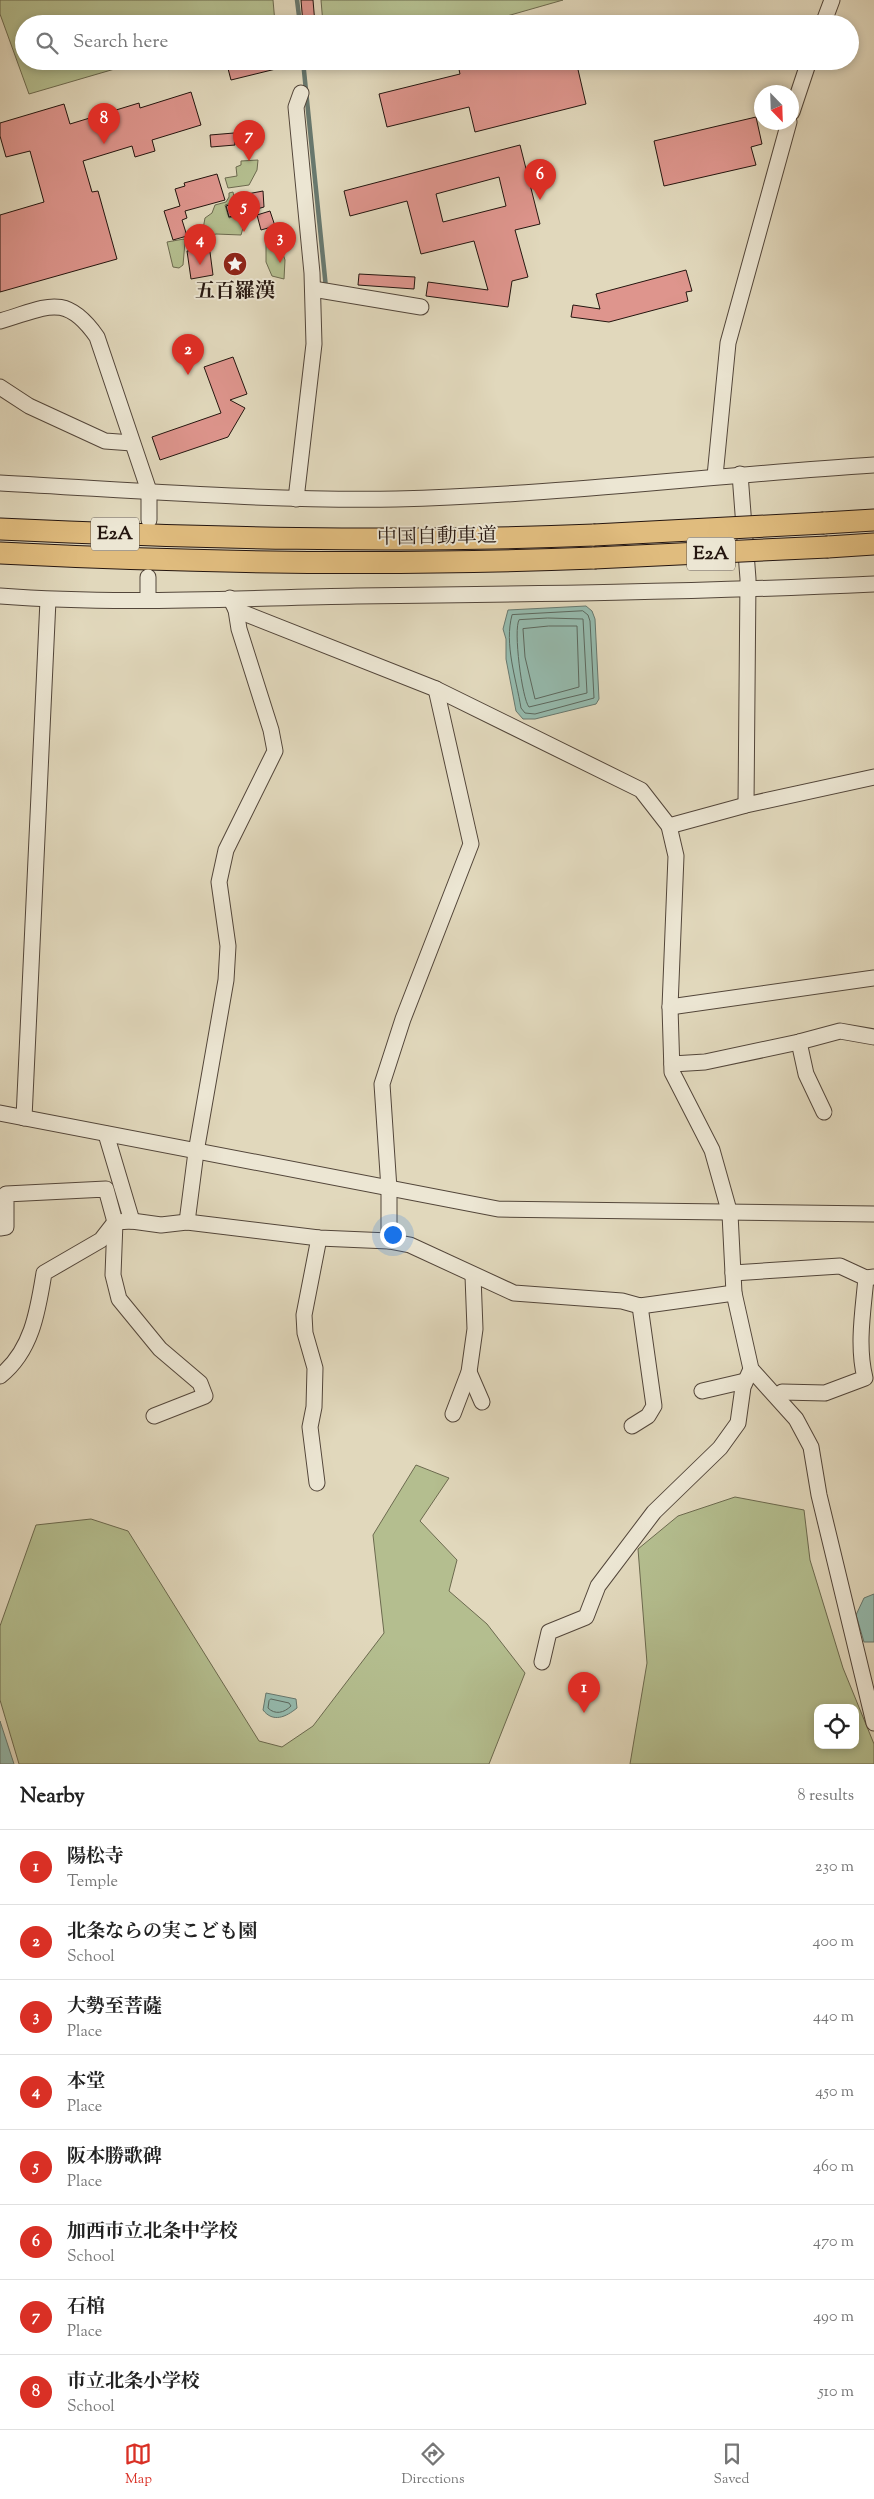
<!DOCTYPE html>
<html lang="en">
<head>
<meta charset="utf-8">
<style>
  body { margin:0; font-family:"Sorts Mill Goudy","Noto Serif JP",serif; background:#f2f2f2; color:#222 }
  .controls { position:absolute; right:15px; bottom:15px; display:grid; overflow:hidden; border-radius:10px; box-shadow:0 2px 8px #0003 }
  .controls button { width:45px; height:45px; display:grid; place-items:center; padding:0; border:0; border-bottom:1px solid #e0e0e0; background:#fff; color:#222; font:25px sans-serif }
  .compass { position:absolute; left:754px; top:85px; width:45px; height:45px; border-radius:50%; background:#fff; box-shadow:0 2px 8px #0003; rotate:157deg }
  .you { position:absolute; left:392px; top:1234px; width:18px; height:18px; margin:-12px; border:4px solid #fff; border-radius:50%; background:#1a73e8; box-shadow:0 0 0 8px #1a73e833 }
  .badge { display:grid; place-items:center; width:32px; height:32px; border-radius:50%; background:#d93025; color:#fff; font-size:16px; font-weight:700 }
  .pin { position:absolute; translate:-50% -41px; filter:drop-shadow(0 1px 2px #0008) }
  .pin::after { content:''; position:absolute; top:26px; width:18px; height:15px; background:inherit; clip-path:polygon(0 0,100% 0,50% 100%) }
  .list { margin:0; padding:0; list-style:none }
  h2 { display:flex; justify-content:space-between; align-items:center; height:65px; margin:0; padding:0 20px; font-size:21px }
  h2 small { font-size:16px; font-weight:400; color:#767676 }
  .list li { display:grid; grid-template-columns:32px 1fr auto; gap:15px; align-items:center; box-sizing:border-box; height:75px; padding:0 20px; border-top:1px solid #e0e0e0 }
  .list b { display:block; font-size:19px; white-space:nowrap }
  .list p { margin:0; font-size:16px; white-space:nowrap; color:#767676 }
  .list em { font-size:16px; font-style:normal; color:#767676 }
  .icon { flex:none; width:28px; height:28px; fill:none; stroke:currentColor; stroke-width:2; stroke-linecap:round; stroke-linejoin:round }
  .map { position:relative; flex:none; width:874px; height:1764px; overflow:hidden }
  .search { position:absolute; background:#fff; box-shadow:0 2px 8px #0003; left:15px; right:15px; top:15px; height:55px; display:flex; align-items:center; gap:12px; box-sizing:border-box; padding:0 18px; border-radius:28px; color:#767676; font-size:19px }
  .sheet { height:665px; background:#fff }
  nav { display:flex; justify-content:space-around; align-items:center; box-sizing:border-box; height:70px; border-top:1px solid #e0e0e0; background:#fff; font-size:14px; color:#767676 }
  nav a { display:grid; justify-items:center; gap:2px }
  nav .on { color:#d93025 }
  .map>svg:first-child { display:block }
  .green { fill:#b4be8f; stroke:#6c6a4f; fill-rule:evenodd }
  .water { fill:#95baad; stroke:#68786e }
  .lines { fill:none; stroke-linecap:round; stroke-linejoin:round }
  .shore { stroke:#5c685e; stroke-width:1 }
  .stream { stroke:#68786e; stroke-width:4.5 }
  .building { fill:#de958d; stroke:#24150f; fill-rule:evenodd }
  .minor-casing { stroke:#53463a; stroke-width:17 }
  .highway-casing { stroke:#24150f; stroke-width:23 }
  .minor { stroke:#ece6d3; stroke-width:15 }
  .highway { stroke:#e0bc7e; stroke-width:21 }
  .highway-bridge-casing { stroke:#24150f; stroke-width:23; stroke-linecap:butt }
  .highway-bridge { stroke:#e0bc7e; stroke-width:21 }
  .labels { text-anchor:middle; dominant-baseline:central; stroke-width:4; stroke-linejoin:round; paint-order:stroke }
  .shield { fill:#ece6d3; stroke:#60544a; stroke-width:1 }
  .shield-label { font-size:19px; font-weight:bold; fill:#24150f }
  .poi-label { font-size:20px; font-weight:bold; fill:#24150f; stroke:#ece6d3 }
  .street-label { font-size:20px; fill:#24150f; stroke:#ece6d3 }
</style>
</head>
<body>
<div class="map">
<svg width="874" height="1764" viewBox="0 0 874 1764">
  <rect width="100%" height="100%" fill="#e1d8bc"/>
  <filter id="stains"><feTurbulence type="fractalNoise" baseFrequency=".004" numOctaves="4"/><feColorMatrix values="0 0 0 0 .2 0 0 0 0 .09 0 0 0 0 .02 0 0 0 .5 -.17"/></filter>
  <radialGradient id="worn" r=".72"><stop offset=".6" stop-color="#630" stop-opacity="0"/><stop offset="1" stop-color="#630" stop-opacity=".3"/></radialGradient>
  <!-- green -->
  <g class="green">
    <polygon points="0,0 273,0 275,23 24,24 24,61 142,61 29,94 0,14"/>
    <polygon points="321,0 563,0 479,24 323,24"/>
    <polygon points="258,160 257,170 249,185 228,188 225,178 237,176 236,167 241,165 241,161"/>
    <polygon points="233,192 235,202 225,205 229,218 239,215 243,228 241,235 216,234 207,237 203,229 205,218 212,213 215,205 226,202 229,197 229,193"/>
    <polygon points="266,238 278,238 285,260 284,279 272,276 266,262"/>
    <polygon points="184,239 185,242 183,265 179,268 173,267 167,242"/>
    <polygon points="416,1465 449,1478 420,1521 457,1560 449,1591 487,1624 525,1673 489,1764 19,1764 0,1700 0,1626 36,1525 91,1519 128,1531 259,1741 282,1747 313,1726 384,1633 373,1535"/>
    <path d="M735 1497 804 1510 810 1560 843 1668 874 1744V1764H630L647 1663 638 1549 678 1516ZM818 1708H855V1745H818Z"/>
  </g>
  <!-- water -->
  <g class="water">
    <polygon points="586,606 592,611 595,619 599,699 596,704 535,719 523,719 516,711 506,659 506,639 503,629 508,610"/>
    <polygon points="874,1594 874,1642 864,1642 856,1615 864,1598"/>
    <path d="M266 1693 296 1699 297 1708C286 1717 273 1723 263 1710Z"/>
    <polygon points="0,1721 14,1764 0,1764"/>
  </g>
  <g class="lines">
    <!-- shore -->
    <g class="shore">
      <path d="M583 611 588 615 590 621 594 698 535 714 525 713 521 708C516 678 504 644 512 615Z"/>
      <path d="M548 618 583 619 587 693 529 707C522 699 513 629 519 620Z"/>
      <polygon points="549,626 577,626 579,687 535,699 525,657 523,629"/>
      <path d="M271 1699 289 1703 291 1706C284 1713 275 1715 268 1708L269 1701Z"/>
    </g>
    <!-- stream -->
    <g class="stream">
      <polyline points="297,0 300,24"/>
      <polyline points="303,61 326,288"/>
    </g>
  </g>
  <!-- building -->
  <g class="building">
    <polygon points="301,0 313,0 315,24 303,24"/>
    <polygon points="226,61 288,61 288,66 231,80"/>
    <polygon points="457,61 576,61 586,104 475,132 469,107 387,127 379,94 460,74"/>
    <polygon points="191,92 201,125 152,140 155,151 135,157 132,146 83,161 92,192 98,191 117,259 0,292 0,215 44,202 30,151 6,157 0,136 0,123 64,104 70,124 139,103 140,108"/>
    <polygon points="756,117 762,144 751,147 756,165 664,186 654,141"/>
    <polygon points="234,133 235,145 211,147 210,135"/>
    <path d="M520 145 540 224 515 230 528 277 512 281 508 307 426 296 428 282 488 290 474 241 421 254 407 201 350 216 344 191ZM499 177 506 206 443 222 436 194Z"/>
    <polygon points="217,174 225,200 185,211 187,218 182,220 187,236 173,240 164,211 180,206 175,189 185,186 184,183"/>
    <polygon points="263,191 264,207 229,217 226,206 248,199 247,194"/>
    <polygon points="270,211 275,226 261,230 257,215"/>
    <polygon points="203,249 204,253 210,252 213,275 191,279 187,251"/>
    <polygon points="686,270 692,291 686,292 688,301 609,322 571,317 573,305 600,309 596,294"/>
    <polygon points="359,274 415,277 414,289 358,285"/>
    <polygon points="233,357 247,394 230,400 245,408 228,437 160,460 152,437 221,413 204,367"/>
  </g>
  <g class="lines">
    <!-- minor casing -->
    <g class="minor-casing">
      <g id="minor">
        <polyline points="823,24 832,0"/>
        <polyline points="792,112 809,61"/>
        <polyline points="313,289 421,307"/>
        <path d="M0 321C46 308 65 291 97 337L149 491V520"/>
        <polyline points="0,387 29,406 105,441 132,443"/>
        <polyline points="740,474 748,579 746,805"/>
        <polyline points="715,476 728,343 789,122"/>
        <path d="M0 483C132 490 264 501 396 499 555 495 715 475 874 465"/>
        <polyline points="296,499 314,344 312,273 296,107 301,93"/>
        <polyline points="148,577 148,600"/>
        <path d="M0 596C118 605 237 598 356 596 529 594 701 592 874 584"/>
        <polyline points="230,598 236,610 436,689 641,790 669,826 676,856 670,1007 672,1072 712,1150 730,1214 734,1293 751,1369 796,1419 811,1447 819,1495 874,1723"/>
        <polyline points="669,826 746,805 874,777"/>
        <polyline points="670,1007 874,978"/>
        <polyline points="799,1042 806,1074 824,1112"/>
        <polyline points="672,1064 705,1062 799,1042 840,1031 874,1037"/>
        <polyline points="0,1113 498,1209 874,1214"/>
        <polyline points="24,1118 48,600"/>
        <polyline points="106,1134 132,1221"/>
        <polyline points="187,1222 196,1152 226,980 228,946 219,882 226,850 275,751 271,730 239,629 236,610"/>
        <polyline points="0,1228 6,1227 6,1194 106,1189 115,1222 113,1275 119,1299 160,1349 200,1383 205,1396 154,1416"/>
        <polyline points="389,1241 389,1189 382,1084 403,1019 471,844 436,689"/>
        <polyline points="733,1273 840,1266 866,1278 874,1277"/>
        <polyline points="469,1372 482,1402"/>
        <path d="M0 1376C32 1351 38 1310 44 1273L101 1240 115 1222 132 1221 161 1225 187 1222 319 1238 389 1241 410 1245 514 1293 622 1301 640 1306 734 1293"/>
        <polyline points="702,1391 745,1381"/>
        <path d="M777 1396 782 1392 825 1393 865 1378C857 1346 863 1311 866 1278"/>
        <polyline points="453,1414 469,1372 475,1329 473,1276"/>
        <polyline points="632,1426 648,1416 654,1406 640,1306"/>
        <polyline points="317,1483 310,1427 314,1407 315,1368 305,1333 304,1315 319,1238"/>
        <polyline points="542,1662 549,1632 586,1617 598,1586 654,1512 720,1448 738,1423 743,1387 751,1369"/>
      </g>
    </g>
    <!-- highway casing -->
    <g class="highway-casing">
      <g id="highway">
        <polyline points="824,523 874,520"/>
        <path d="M0 529C198 538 396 543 594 535"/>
        <polyline points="828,547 874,544"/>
        <path d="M0 553C198 563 396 566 594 558"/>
      </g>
    </g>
    <!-- minor -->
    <use href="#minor" class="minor"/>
    <!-- highway -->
    <use href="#highway" class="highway"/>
    <!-- highway-bridge casing -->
    <g class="highway-bridge-casing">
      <g id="highway-bridge">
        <polyline points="594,535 824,523"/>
        <polyline points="594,558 828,547"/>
      </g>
    </g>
    <!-- highway-bridge -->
    <use href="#highway-bridge" class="highway-bridge"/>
  </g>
  <!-- icons -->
  <defs>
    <g id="sight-disc" transform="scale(1.25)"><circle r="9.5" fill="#8f2418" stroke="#ece6d3"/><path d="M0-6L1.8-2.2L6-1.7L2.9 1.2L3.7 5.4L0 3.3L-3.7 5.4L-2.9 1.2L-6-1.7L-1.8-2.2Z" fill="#fff"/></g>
  </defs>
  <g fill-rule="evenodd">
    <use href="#sight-disc" x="235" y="264"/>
  </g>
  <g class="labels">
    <!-- shield labels -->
    <g class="shield">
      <rect x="91" y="517.5" width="48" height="33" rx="4"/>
      <rect x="687" y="537.5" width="48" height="33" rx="4"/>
    </g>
    <g class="shield-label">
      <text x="115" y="534">E2A</text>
      <text x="711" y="554">E2A</text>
    </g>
    <!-- poi labels -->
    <g class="poi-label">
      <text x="235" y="292">五百羅漢</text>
    </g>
    <!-- street labels -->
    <g class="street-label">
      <text transform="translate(437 538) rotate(-1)">中国自動車道</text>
    </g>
  </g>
  <rect width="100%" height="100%" filter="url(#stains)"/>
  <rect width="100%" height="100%" fill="url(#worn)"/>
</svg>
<div class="controls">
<button><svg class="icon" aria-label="locate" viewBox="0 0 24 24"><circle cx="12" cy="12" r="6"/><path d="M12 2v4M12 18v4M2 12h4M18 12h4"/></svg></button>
</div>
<svg class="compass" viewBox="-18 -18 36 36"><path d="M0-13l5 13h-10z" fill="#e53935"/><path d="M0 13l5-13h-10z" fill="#767676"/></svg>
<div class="you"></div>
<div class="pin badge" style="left:584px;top:1713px">1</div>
<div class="pin badge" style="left:188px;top:375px">2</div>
<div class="pin badge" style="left:280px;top:263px">3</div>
<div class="pin badge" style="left:200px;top:265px">4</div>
<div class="pin badge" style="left:244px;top:232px">5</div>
<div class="pin badge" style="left:540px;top:200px">6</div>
<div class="pin badge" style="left:249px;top:161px">7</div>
<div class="pin badge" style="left:104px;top:144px">8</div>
<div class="search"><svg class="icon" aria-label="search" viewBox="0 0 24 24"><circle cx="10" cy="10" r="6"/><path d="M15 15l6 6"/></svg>Search here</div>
</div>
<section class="sheet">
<h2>Nearby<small>8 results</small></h2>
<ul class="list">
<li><span class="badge">1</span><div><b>陽松寺</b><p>Temple</p></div><em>230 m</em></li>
<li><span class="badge">2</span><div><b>北条ならの実こども園</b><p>School</p></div><em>400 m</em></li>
<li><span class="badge">3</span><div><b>大勢至菩薩</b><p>Place</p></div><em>440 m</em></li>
<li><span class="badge">4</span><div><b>本堂</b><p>Place</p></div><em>450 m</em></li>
<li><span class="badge">5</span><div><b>阪本勝歌碑</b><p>Place</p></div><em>460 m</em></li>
<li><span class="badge">6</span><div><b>加西市立北条中学校</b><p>School</p></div><em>470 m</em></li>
<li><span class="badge">7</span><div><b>石棺</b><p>Place</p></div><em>490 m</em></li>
<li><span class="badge">8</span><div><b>市立北条小学校</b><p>School</p></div><em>510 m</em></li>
</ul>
</section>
<nav>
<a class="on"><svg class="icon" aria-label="map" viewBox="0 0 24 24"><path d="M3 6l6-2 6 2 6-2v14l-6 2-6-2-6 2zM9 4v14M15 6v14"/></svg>Map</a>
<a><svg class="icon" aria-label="directions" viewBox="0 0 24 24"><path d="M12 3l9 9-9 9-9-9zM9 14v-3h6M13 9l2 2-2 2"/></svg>Directions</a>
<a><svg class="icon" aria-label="saved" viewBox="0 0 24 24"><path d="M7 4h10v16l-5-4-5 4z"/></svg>Saved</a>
</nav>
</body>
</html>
